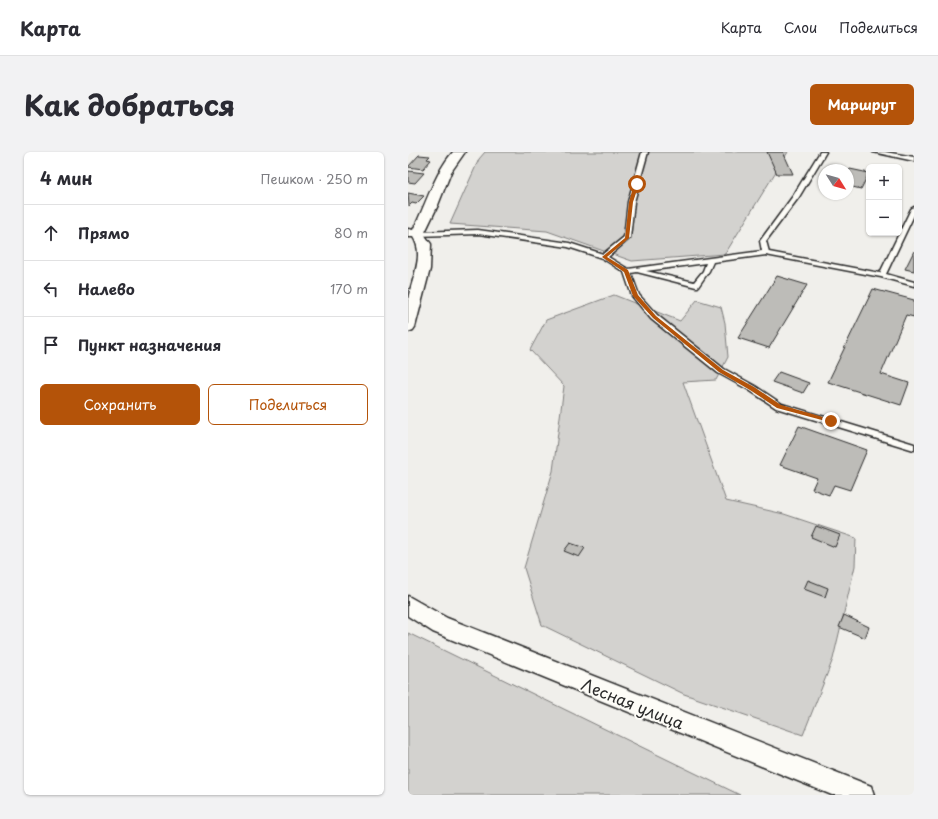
<!DOCTYPE html>
<html lang="ru">
<head>
<meta charset="utf-8">
<style>
  body { margin:0; font-family:"Playpen Sans",sans-serif; background:#f2f2f3; color:#2b2b33 }
  .controls { position:absolute; right:12px; top:12px; display:grid; overflow:hidden; border-radius:6px; box-shadow:0 1px 3px #0004 }
  .controls button { width:36px; height:36px; display:grid; place-items:center; padding:0; border:0; border-bottom:1px solid #e1e1e2; background:#fff; color:#2b2b33; font:20px sans-serif }
  .compass { position:absolute; left:410px; top:12px; width:36px; height:36px; border-radius:50%; background:#fff; box-shadow:0 1px 3px #0004; rotate:127deg }
  .stop { position:absolute; width:12px; height:12px; margin:-9px; border:3px solid #b45309; border-radius:50%; background:#fff }
  .stop.end { background:#b45309; border-color:#fff; box-shadow:0 1px 4px #0008 }
  .list { margin:0; padding:0; list-style:none }
  h2 { display:flex; justify-content:space-between; align-items:center; height:52px; margin:0; padding:0 16px; font-size:17px }
  h2 small { font-size:13px; font-weight:400; color:#7c7c81 }
  .list li { display:grid; grid-template-columns:26px 1fr auto; gap:12px; align-items:center; box-sizing:border-box; height:56px; padding:0 16px; border-top:1px solid #e1e1e2 }
  .list b { display:block; font-size:15px; white-space:nowrap }
  .list em { font-size:13px; font-style:normal; color:#7c7c81 }
  .actions { display:flex; gap:8px; padding:12px 16px }
  .actions a { flex:1; padding:9px 0; border:1px solid #b45309; border-radius:6px; text-align:center; font-size:14px; color:#b45309 }
  .actions .main { background:#b45309; color:#fff }
  .icon { flex:none; width:22px; height:22px; fill:none; stroke:currentColor; stroke-width:2; stroke-linecap:round; stroke-linejoin:round }
  .map { position:relative; flex:none; width:506px; height:643px; overflow:hidden; border-radius:6px }
  header { display:flex; align-items:center; gap:24px; box-sizing:border-box; height:56px; padding:0 20px; background:#fff; border-bottom:1px solid #e1e1e2 }
  header strong { font-size:19px }
  nav { display:flex; gap:22px; margin-inline-start:auto; font-size:14px }
  .intro { display:flex; align-items:center; justify-content:space-between; box-sizing:border-box; height:96px; padding:0 24px }
  h1 { margin:0; font-size:28px }
  .button { padding:10px 18px; border-radius:6px; background:#b45309; color:#fff; font-size:14px; font-weight:700 }
  main { display:flex; gap:24px; padding:0 24px }
  aside { flex:1; background:#fff; border-radius:6px; box-shadow:0 1px 3px #0004 }
  .map>svg:first-child { display:block }
  .green { fill:#d3d2cf; stroke:#7f7e7d }
  .building { fill:#bdbcb8; stroke:#2b2b2b }
  .lines { fill:none; stroke-linecap:round; stroke-linejoin:round }
  .service-casing { stroke:#2b2b2b; stroke-width:3 }
  .minor-casing { stroke:#2b2b2b; stroke-width:3 }
  .service { fill:#fdfcf7; fill-rule:evenodd }
  .minor { fill:#fdfcf7; fill-rule:evenodd }
  .route { fill:#b45309 }
  .labels { text-anchor:middle; dominant-baseline:central; stroke-width:4; stroke-linejoin:round; paint-order:stroke }
  .near-street-label { font-size:16px; fill:#2b2b2b; stroke:#fdfcf7 }
</style>
</head>
<body>
<header>
<strong>Карта</strong>
<nav><a>Карта</a><a>Слои</a><a>Поделиться</a></nav>
</header>
<div class="intro"><h1>Как добраться</h1><a class="button">Маршрут</a></div>
<main>
<aside>
<h2>4 мин<small>Пешком · 250 m</small></h2>
<ul class="list">
<li><svg class="icon" aria-label="ahead" viewBox="0 0 24 24"><path d="M12 20V5M6 11l6-6 6 6"/></svg><div><b>Прямо</b></div><em>80 m</em></li>
<li><svg class="icon" aria-label="left" viewBox="0 0 24 24"><path d="M17 20v-9H6M10 6l-5 5 5 5"/></svg><div><b>Налево</b></div><em>170 m</em></li>
<li><svg class="icon" aria-label="arrive" viewBox="0 0 24 24"><path d="M6 21V4h12l-3 4 3 4H6"/></svg><div><b>Пункт назначения</b></div></li>
</ul>
<div class="actions"><a class="main">Сохранить</a><a>Поделиться</a></div>
</aside>
<div class="map">
<svg width="506" height="643" viewBox="0 0 506 643">
  <rect width="100%" height="100%" fill="#f0efeb"/>
  <filter id="ink" filterUnits="userSpaceOnUse"><feTurbulence type="fractalNoise" baseFrequency=".025" numOctaves="2"/><feDisplacementMap in="SourceGraphic" scale="8" xChannelSelector="R" yChannelSelector="G"/><feConvolveMatrix kernelMatrix="1 2 1 2 8 2 1 2 1" color-interpolation-filters="sRGB"/></filter>
  <g filter="url(#ink)">
    <!-- green -->
    <g class="green">
      <polygon points="77,0 380,0 317,102 224,109 139,79 42,72 71,7"/>
      <polygon points="206,143 272,169 289,148 313,155 317,171 320,205 308,228 275,230 318,349 376,362 448,386 447,414 425,507 395,583 276,542 134,473 116,416 145,319 156,234 122,198 138,168"/>
      <polygon points="0,481 332,643 0,643"/>
    </g>
    <!-- building -->
    <g class="building">
      <polygon points="359,0 375,0 385,22 369,22"/>
      <polygon points="11,3 22,4 19,7 23,8 15,17 0,15"/>
      <polygon points="442,17 461,21 453,37 440,34 440,20"/>
      <polygon points="0,19 16,21 7,31 0,30"/>
      <polygon points="0,41 16,44 8,52 4,51 1,54"/>
      <polygon points="506,99 506,119 497,117"/>
      <polygon points="369,124 399,133 361,196 330,186"/>
      <polygon points="465,137 506,148 506,165 498,163 473,222 501,231 493,253 420,230"/>
      <polygon points="371,220 401,231 395,241 364,230"/>
      <polygon points="391,274 459,298 442,338 426,333 421,343 404,337 409,326 372,313"/>
      <polygon points="408,374 432,383 427,395 403,385"/>
      <polygon points="162,391 177,396 171,405 156,399"/>
      <polygon points="400,428 420,436 417,445 396,437"/>
      <polygon points="436,463 461,475 457,486 431,475"/>
    </g>
    <g class="lines">
      <!-- service casing -->
      <g class="service-casing">
        <g id="service">
          <path d="M234 0H240L226 50 222 86 200 105 220 117 354 99 352 89 385 44 412 0H418L391 45 358 89 361 100 472 121 503 57 506 55V63L478 122 506 130V134L473 125 358 103 305 110 301 119 290 135H288L229 120 223 121 231 143 249 163 316 217 347 234 374 252 506 292V298L368 256 341 238 310 221 243 167 224 144 216 120 194 106 160 95 70 82 9 84 6 82 9 80 70 78 161 91 195 102 216 85 220 50ZM298 111 295 119 286 130 238 119Z"/>
          <polygon points="465,0 477,0 506,5 506,9"/>
        </g>
      </g>
      <!-- minor casing -->
      <g class="minor-casing">
        <g id="minor">
          <path d="M45 0H57L43 20 30 53 16 82 23 92 22 117 7 175 5 178 0 180C0 169 0 159 0 149 2 129 18 104 5 85H0V77L5 78C18 53 27 20 45 0Z"/>
          <polygon points="0,444 39,466 463,634 466,643 424,643 25,480 0,464"/>
        </g>
      </g>
      <!-- service -->
      <use href="#service" class="service"/>
      <!-- minor -->
      <use href="#minor" class="minor"/>
    </g>
  </g>
  <!-- route -->
  <polygon class="route" points="229,30 231,32 225,50 221,86 199,105 220,118 230,143 248,164 315,218 346,235 373,253 425,268 425,271 369,256 342,238 311,220 245,166 225,144 216,120 194,105 217,86 221,50 226,32"/>
  <g class="labels">
    <!-- near-street labels -->
    <g class="near-street-label">
      <text transform="translate(225 551) rotate(22)">Лесная улица</text>
    </g>
  </g>
</svg>
<div class="controls">
<button>+</button>
<button>−</button>
</div>
<svg class="compass" viewBox="-18 -18 36 36"><path d="M0-13l5 13h-10z" fill="#e53935"/><path d="M0 13l5-13h-10z" fill="#7c7c81"/></svg>
<div class="stop" style="left:229px;top:32px"></div>
<div class="stop end" style="left:423px;top:269px"></div>
</div>
</main>
</body>
</html>
